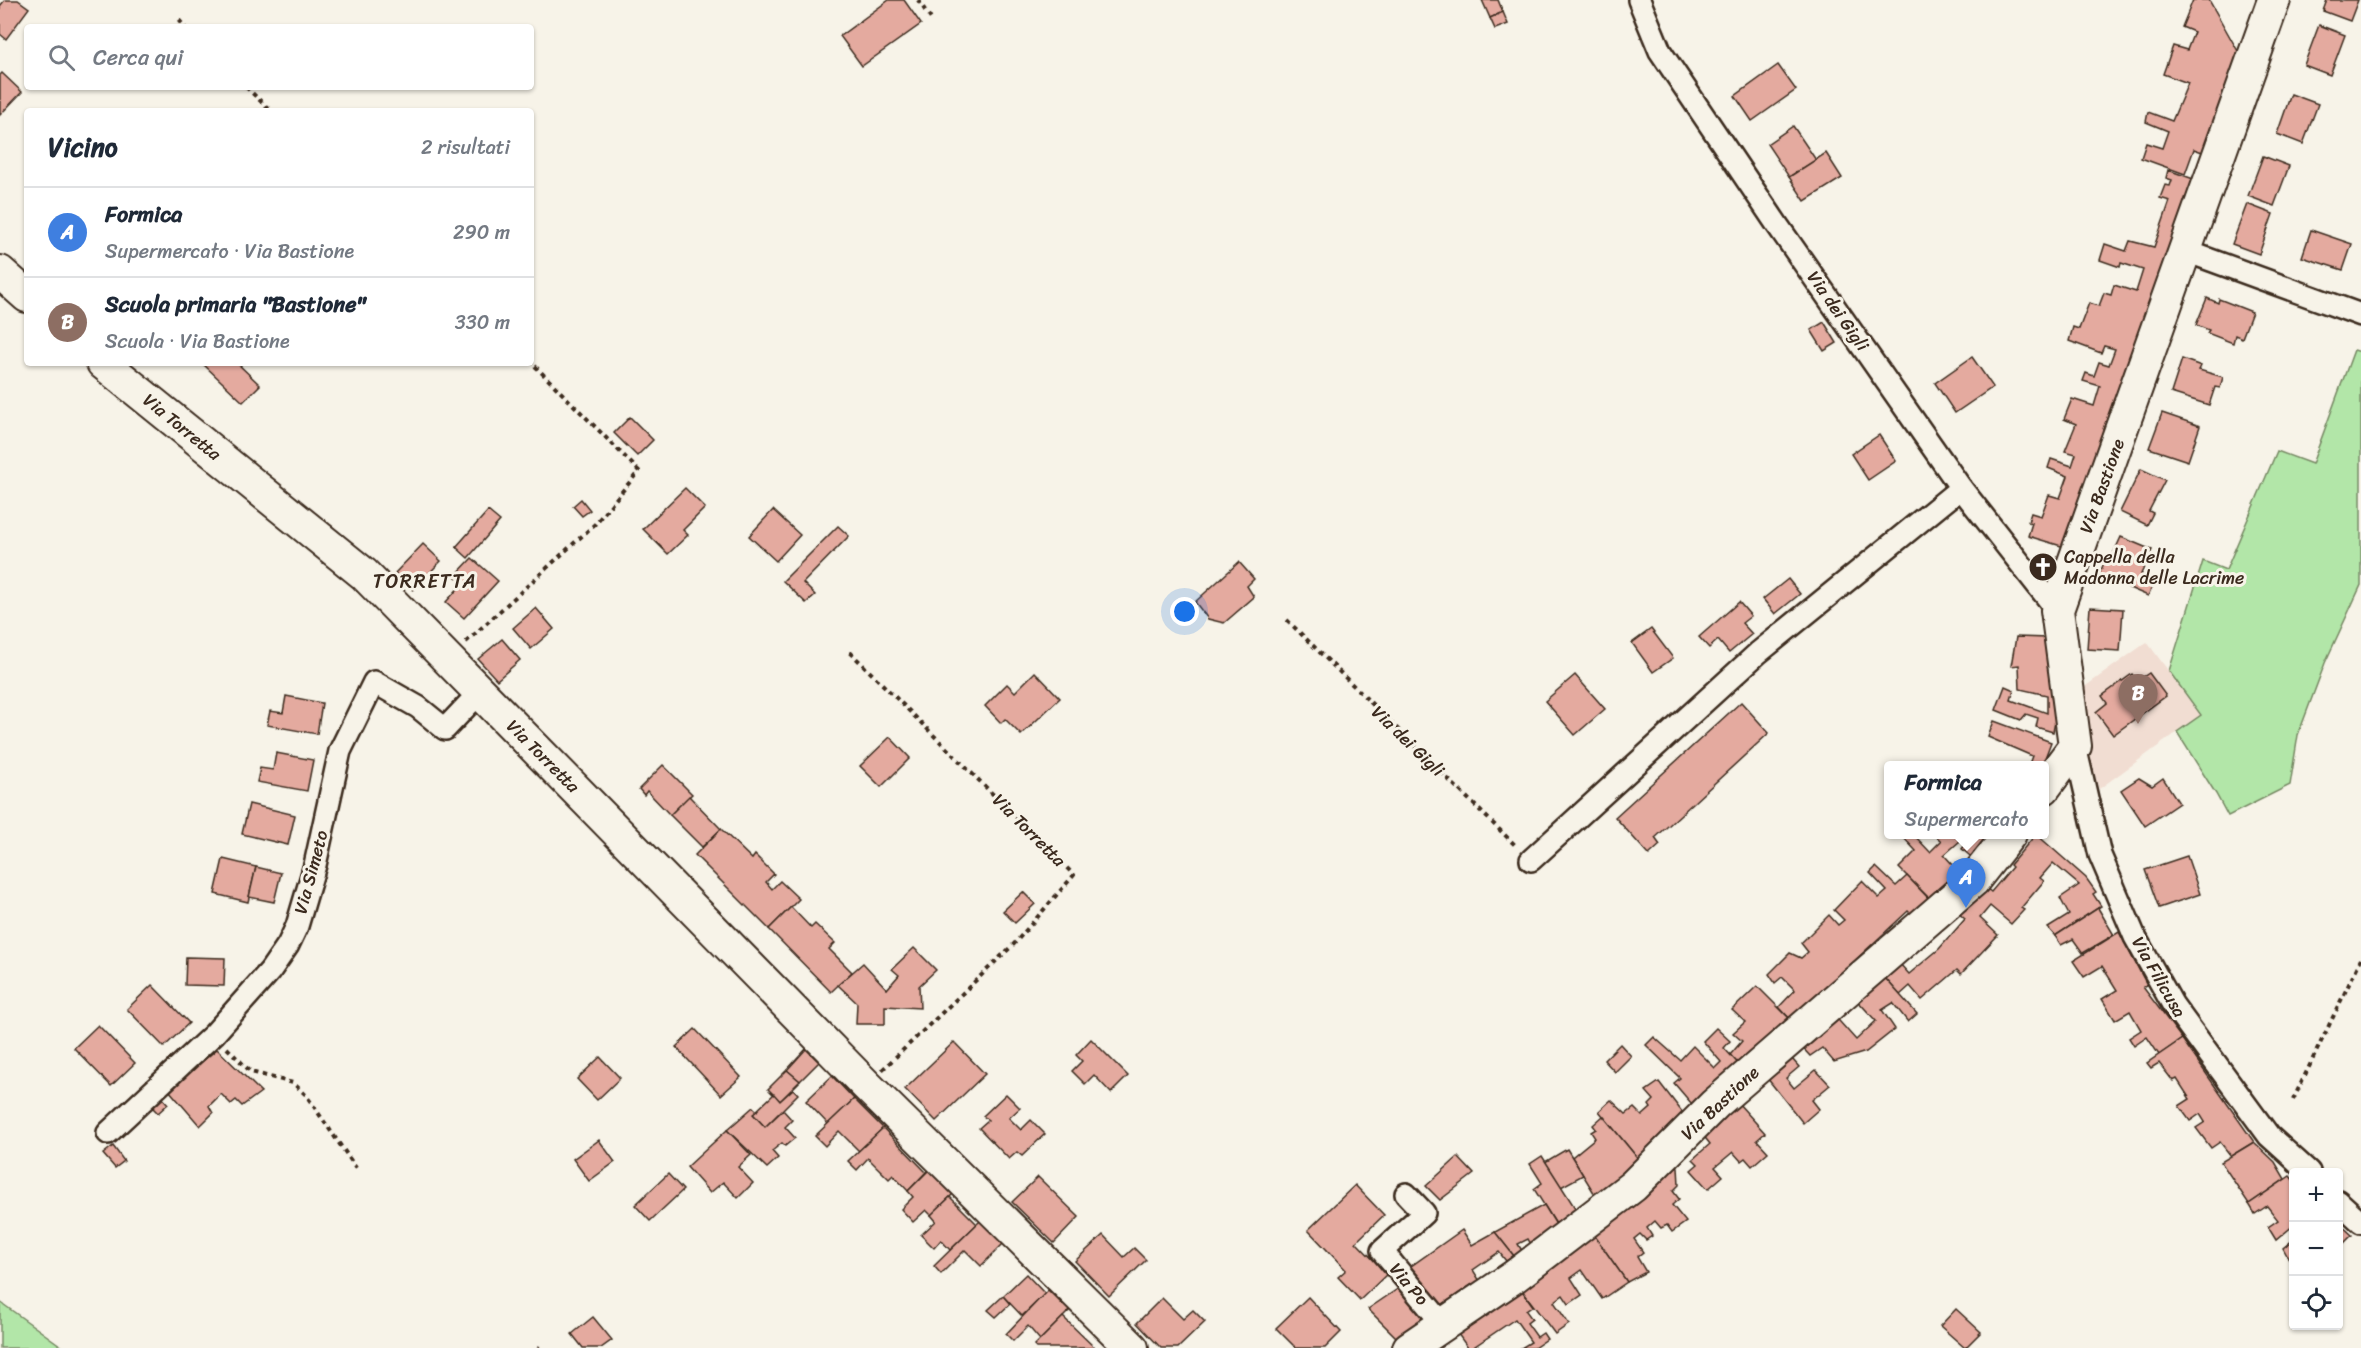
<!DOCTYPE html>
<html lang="it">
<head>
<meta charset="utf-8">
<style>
  body { margin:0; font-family:Sriracha,sans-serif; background:#f6f6f7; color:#1f2937 }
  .controls { position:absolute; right:18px; bottom:18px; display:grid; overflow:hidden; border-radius:6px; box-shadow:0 2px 4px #0004 }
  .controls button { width:54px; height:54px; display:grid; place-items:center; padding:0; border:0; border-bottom:2px solid #e0e1e3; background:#fff; color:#1f2937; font:30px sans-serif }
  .you { position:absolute; left:1185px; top:612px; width:21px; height:21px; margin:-15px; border:4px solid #fff; border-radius:50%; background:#1a73e8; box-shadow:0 0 0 9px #1a73e833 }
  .badge { display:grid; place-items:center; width:39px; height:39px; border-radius:50%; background:#3b2a1e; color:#fff; font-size:20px; font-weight:700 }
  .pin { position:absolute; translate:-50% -50px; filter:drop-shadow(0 2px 3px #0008) }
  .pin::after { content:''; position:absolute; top:32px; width:21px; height:18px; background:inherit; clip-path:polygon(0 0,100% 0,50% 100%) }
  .popup { position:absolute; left:1884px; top:761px; width:165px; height:78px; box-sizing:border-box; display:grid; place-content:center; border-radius:6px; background:#fff; filter:drop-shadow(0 2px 4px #0005); font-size:20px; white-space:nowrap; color:#747a83 }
  .popup b { font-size:22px; color:#1f2937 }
  .popup::after { content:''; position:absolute; left:50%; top:100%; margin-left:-12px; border:12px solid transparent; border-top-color:#fff }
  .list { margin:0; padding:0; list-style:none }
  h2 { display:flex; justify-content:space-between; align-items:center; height:78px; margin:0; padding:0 24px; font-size:26px }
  h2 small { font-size:20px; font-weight:400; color:#747a83 }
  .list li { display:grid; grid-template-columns:39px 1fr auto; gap:18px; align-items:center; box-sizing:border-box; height:90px; padding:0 24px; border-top:2px solid #e0e1e3 }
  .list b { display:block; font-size:22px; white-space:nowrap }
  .list p { margin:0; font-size:20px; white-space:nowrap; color:#747a83 }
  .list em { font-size:20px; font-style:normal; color:#747a83 }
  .icon { flex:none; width:33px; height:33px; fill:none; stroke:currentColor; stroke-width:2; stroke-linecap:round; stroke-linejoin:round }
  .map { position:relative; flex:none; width:2361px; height:1348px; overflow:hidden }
  .search { position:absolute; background:#fff; box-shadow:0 2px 4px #0004; left:24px; top:24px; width:510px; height:66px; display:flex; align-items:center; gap:15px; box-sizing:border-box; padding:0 21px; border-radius:6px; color:#747a83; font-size:22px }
  .panel { position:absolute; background:#fff; box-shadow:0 2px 4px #0004; left:24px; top:108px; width:510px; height:258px; border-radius:6px }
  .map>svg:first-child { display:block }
  .built { fill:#f1ddd2 }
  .green { fill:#b2e6a8; stroke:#768863; stroke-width:1.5 }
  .building { fill:#e4aa9f; stroke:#3b2a1e; stroke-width:1.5 }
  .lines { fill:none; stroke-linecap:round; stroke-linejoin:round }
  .street-casing { stroke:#3b2a1e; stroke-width:26 }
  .secondary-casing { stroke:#3b2a1e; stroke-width:36 }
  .path { stroke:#3b2a1e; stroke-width:4; stroke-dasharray:4.5 4.5; stroke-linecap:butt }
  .street { stroke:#f7f3e8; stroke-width:21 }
  .secondary { stroke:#f7f3e8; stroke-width:32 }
  .labels { text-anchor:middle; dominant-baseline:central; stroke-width:6; stroke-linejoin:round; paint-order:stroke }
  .street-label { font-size:18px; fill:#3b2a1e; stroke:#f7f3e8 }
  .poi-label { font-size:18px; fill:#3b2a1e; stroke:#f7f3e8; text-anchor:start }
  .neighbourhood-label { font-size:20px; letter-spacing:1.5px; fill:#3b2a1e; stroke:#f7f3e8 }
</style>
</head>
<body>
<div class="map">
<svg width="2361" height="1348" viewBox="0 0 2361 1348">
  <rect width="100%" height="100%" fill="#f7f3e8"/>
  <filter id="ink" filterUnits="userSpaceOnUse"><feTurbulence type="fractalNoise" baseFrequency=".0167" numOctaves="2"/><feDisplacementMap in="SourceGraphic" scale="12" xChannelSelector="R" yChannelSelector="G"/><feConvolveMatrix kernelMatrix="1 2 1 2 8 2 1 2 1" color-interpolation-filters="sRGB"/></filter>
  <g filter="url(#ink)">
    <!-- built -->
    <polygon class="built" points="2147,642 2201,715 2099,789 2092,766 2083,688"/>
    <!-- green -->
    <g class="green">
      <polygon points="2354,350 2361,352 2361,585 2325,663 2298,735 2290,785 2228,816 2216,794 2177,732 2201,715 2169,671 2203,561 2226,570 2277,451 2312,464"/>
      <polygon points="0,1302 64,1348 0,1348"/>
    </g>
    <!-- building -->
    <g class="building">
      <polygon points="5,0 18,0 29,8 6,39 0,34 0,6"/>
      <polygon points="889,0 904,0 921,24 862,66 840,36"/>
      <polygon points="1482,0 1498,0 1503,12 1490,18"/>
      <polygon points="2193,0 2209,0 2239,53 2205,153 2194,149 2185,174 2141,158 2146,143 2162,148 2168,131 2146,122 2148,112 2172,121 2188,83 2163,74 2173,46 2187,50 2194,32 2182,27"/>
      <polygon points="2327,0 2358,0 2350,21 2323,11"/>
      <polygon points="1503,12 1508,24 1495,29 1490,18"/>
      <polygon points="2319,25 2345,35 2330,75 2304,65"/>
      <polygon points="1778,65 1796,90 1752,121 1735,96"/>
      <polygon points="2,73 22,92 0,115 0,75"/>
      <polygon points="2291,94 2318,104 2303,144 2277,134"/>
      <polygon points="1793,126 1816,160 1789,177 1767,144"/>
      <polygon points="1826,153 1842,178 1805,201 1789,177"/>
      <polygon points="2263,156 2289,166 2274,206 2248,196"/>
      <polygon points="2168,170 2202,182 2068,548 2028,536 2032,523 2028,522 2031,513 2041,516 2049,495 2060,498 2068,476 2048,468 2051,459 2072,466 2076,454 2065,451 2076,424 2064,419 2072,399 2094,406 2100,386 2083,381 2086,373 2094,376 2099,362 2109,365 2115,349 2104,346 2101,353 2069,341 2073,327 2079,329 2089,303 2099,306 2104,293 2111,295 2114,285 2136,292 2143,270 2121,263 2120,267 2100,260 2105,244 2126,251 2130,241 2154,247 2170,201 2160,198 2165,185 2170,186 2172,180 2166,178"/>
      <polygon points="2247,204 2273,214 2259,254 2232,244"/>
      <polygon points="2311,230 2352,244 2343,270 2302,257"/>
      <polygon points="2207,298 2218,303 2219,299 2252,312 2242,338 2235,335 2233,343 2207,333 2209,330 2196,325"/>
      <polygon points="1824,322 1837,343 1824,351 1811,330"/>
      <polygon points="1972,357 1993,387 1955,413 1935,383"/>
      <polygon points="2182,359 2201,366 2199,370 2223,377 2220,388 2215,387 2209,405 2171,393"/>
      <polygon points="202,363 237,363 260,385 243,402"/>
      <polygon points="2162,413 2200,426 2188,461 2149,448"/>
      <polygon points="630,417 653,440 637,456 614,433"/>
      <polygon points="1879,435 1896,461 1868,480 1851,454"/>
      <polygon points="2141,469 2165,480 2149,511 2153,513 2147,525 2120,512"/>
      <polygon points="685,488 705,508 683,530 688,535 668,554 643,529"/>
      <polygon points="581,499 590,510 582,516 573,506"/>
      <polygon points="773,510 800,535 776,561 749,536"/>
      <polygon points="488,511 500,521 468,558 456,547"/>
      <polygon points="838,526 849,536 803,583 815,595 806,603 783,581"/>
      <polygon points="2121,537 2152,550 2141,574 2155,580 2148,596 2099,575 2106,558 2111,559"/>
      <polygon points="423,544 441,561 413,590 395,573"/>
      <polygon points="472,558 498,581 464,618 446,602 463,583 455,576"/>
      <polygon points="2042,558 2052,571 2044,577 2034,564"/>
      <polygon points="1239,562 1254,579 1247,586 1254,597 1224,623 1208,619 1195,602"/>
      <polygon points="1788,579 1800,594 1775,614 1763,599"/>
      <polygon points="1739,602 1751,616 1742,623 1752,634 1729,653 1718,640 1709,648 1699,637"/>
      <polygon points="2090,607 2123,609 2120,651 2087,649"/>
      <polygon points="536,608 554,629 531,649 513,628"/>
      <polygon points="1651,629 1673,658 1653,672 1632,643"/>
      <polygon points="2016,637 2047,638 2056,717 2053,732 2036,727 2038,718 2026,714 2021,720 1996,710 2005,686 2014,690 2011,700 2047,713 2047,695 2020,689 2019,665 2011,666"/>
      <polygon points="502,639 520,660 497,680 478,659"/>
      <polygon points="1035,672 1060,698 1021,735 1005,719 1001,723 985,706 1007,684 1015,692"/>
      <polygon points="2149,673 2166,696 2113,735 2096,712 2107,703 2102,696 2132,674 2137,681"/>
      <polygon points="1575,675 1605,709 1575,735 1545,701"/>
      <polygon points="286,696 322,703 317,734 267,725 270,711 283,713"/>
      <polygon points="1741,702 1769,733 1655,838 1660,845 1649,855 1615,817"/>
      <polygon points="1994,721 2051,742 2042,766 2029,764 2032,756 1988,737"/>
      <polygon points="890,737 910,758 881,787 860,766"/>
      <polygon points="276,753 313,760 307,791 257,782 260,768 273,770"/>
      <polygon points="663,765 692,794 670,815 647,791 644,795 639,789"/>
      <polygon points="2139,778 2152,786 2163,778 2179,803 2145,826 2121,790"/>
      <polygon points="689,796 721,829 702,847 670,815"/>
      <polygon points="249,804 295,815 288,845 242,834"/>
      <polygon points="721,829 752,859 755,855 774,874 766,882 772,889 780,881 799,899 769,929 695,855"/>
      <polygon points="1908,834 1913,834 1930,852 1941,841 1934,834 1953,834 1960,841 1944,855 1964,877 1936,905 1899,868 1916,851 1904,838"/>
      <polygon points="1973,834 1999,834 1977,862 1962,849"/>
      <polygon points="2036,834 2086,878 2096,892 2093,894 2101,906 2055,936 2048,928 2069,915 2060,898 2079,885 2053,863 2040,878 2044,881 2021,908 2024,910 2011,924 1990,906 1980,918 1998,935 1961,974 1957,970 1922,1000 1910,986 1900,995 1884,977 1900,964 1909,974 1939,949 1965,919 1956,911 1981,884 1991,892 2012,867 2010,865"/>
      <polygon points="2187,856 2200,894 2159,908 2145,870"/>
      <polygon points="223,859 256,867 248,902 215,894"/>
      <polygon points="256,867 281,873 274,902 249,897"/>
      <polygon points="1876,867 1896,886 1907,876 1932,902 1914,917 1908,911 1791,1020 1779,1007 1795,990 1782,977 1775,983 1769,974 1790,953 1801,958 1808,952 1801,943 1829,915 1838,925 1844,920 1834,910 1862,881 1879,898 1887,891 1870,873"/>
      <polygon points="1023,892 1035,904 1015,923 1003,911"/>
      <polygon points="791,907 811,928 815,924 835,943 829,949 852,972 831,992 769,929"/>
      <polygon points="2098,908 2114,935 2083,953 2073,939 2061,945 2055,936"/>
      <polygon points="2119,932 2147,985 2143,987 2182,1039 2159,1055 2147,1037 2134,1046 2129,1038 2141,1030 2130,1011 2115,1020 2102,999 2117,990 2102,966 2084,977 2073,961"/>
      <polygon points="914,948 936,970 919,986 920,1008 885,1006 885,1024 856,1024 857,1003 838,985 863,963 887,989 899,975 892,969"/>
      <polygon points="186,957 225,958 224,986 185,985"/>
      <polygon points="1884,977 1917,1014 1908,1022 1893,1003 1882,1010 1895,1029 1866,1052 1834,1062 1822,1048 1810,1056 1798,1043 1832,1013 1856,1040 1876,1021 1856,999"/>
      <polygon points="152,985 189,1023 164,1047 127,1009"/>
      <polygon points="1757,986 1791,1020 1742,1068 1730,1055 1742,1041 1733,1033 1745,1022 1732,1010"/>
      <polygon points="98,1025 135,1063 111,1086 74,1048"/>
      <polygon points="1716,1028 1730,1041 1724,1048 1742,1068 1697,1110 1674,1083 1680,1078 1646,1045 1654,1037 1680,1060 1693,1046 1715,1068 1721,1062 1703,1041"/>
      <polygon points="695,1029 741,1077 721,1095 676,1047"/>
      <polygon points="1091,1039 1128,1076 1111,1093 1094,1075 1085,1084 1072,1071 1082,1061 1076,1055"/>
      <polygon points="2182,1039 2254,1142 2231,1156 2220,1142 2211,1148 2196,1128 2205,1122 2200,1114 2190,1121 2179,1106 2190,1099 2177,1079 2173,1081 2159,1063 2151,1068 2147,1063"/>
      <polygon points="954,1042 985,1074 936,1121 905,1089"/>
      <polygon points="1620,1044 1631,1056 1615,1072 1604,1060"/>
      <polygon points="217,1049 261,1092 242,1106 236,1100 231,1104 221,1094 209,1106 213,1113 200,1126 169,1090"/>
      <polygon points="806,1049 819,1062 800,1081 787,1070"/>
      <polygon points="1786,1052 1799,1067 1786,1078 1794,1088 1816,1070 1830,1085 1812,1100 1819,1109 1803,1123 1763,1073"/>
      <polygon points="600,1057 620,1078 597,1100 577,1079"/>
      <polygon points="787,1070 800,1081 780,1101 768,1089"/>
      <polygon points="832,1076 854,1099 828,1124 806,1101"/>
      <polygon points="1659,1082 1686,1117 1640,1161 1599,1111 1611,1100 1626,1114 1634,1108 1642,1116 1651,1108 1649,1105 1654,1100 1646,1091"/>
      <polygon points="793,1089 798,1094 765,1127 753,1114 774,1094 780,1101"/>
      <polygon points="1006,1094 1020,1108 1009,1118 1021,1130 1031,1120 1045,1134 1022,1156 1017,1152 1009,1159 979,1128 988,1120 983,1116"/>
      <polygon points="160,1095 168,1104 158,1113 150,1105"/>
      <polygon points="854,1099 883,1128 859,1151 839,1131 825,1146 815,1136"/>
      <polygon points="1738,1103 1765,1133 1757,1140 1768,1152 1752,1166 1745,1158 1741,1161 1733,1152 1715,1167 1723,1176 1708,1189 1691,1170 1698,1164 1693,1159 1710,1144 1702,1134"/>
      <polygon points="753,1107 757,1111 753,1114 765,1127 783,1110 792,1120 785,1127 795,1138 785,1146 782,1143 772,1151 778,1158 767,1168 727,1130"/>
      <polygon points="1603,1116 1640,1161 1630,1171 1627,1169 1596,1196 1572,1157 1595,1138 1591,1132 1596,1129 1593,1125"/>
      <polygon points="883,1128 926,1172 908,1191 893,1175 889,1179 868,1158 857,1170 848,1161"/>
      <polygon points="727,1130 751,1155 738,1167 753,1183 738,1198 723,1182 710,1193 687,1167"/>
      <polygon points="599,1140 615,1162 589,1181 573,1159"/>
      <polygon points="2254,1142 2275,1162 2285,1179 2249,1204 2221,1162"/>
      <polygon points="113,1146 124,1161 115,1168 103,1154"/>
      <polygon points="1567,1149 1583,1175 1561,1187 1545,1162"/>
      <polygon points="1542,1156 1577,1211 1556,1224 1534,1189 1542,1183 1530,1164"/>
      <polygon points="1458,1157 1474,1174 1440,1200 1426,1186"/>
      <polygon points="1672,1160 1678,1167 1679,1185 1673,1191 1679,1199 1672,1205 1686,1222 1672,1232 1667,1225 1661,1228 1655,1221 1647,1228 1652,1236 1646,1240 1640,1234 1634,1239 1643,1252 1637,1257 1646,1272 1627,1282 1592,1232"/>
      <polygon points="930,1169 953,1194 931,1215 926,1210 913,1222 901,1209 913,1197 908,1191"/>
      <polygon points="668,1174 683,1190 650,1221 635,1205"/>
      <polygon points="2290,1176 2294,1181 2294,1225 2276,1240 2268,1227 2278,1220 2267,1206 2255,1214 2249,1204"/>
      <polygon points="1038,1177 1079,1217 1054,1243 1012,1202"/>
      <polygon points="1355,1185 1384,1215 1356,1242 1387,1274 1360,1300 1338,1277 1346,1270 1308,1230"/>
      <polygon points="950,1197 977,1224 950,1250 941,1240 934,1248 921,1235 936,1221 931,1215"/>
      <polygon points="1544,1205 1560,1231 1534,1250 1528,1239 1518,1244 1525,1256 1518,1261 1495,1232"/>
      <polygon points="980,1221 1003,1244 981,1266 965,1250 941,1274 934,1266"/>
      <polygon points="2338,1222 2352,1235 2343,1244 2338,1240"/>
      <polygon points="1462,1230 1472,1245 1495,1232 1514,1256 1506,1261 1499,1252 1473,1270 1483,1286 1475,1291 1471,1285 1439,1307 1407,1269"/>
      <polygon points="1592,1232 1627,1282 1602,1299 1582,1270 1571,1278 1582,1295 1569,1304 1563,1295 1554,1302 1569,1324 1555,1334 1518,1285"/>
      <polygon points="1103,1235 1124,1257 1134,1248 1146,1260 1109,1296 1075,1261"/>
      <polygon points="2294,1239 2294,1256 2289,1259 2283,1248"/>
      <polygon points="1026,1274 1045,1294 1022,1316 1003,1296"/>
      <polygon points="1518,1285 1533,1306 1526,1311 1532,1319 1527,1323 1537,1337 1543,1333 1547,1339 1534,1348 1521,1348 1531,1342 1515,1319 1472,1348 1468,1348 1455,1330"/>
      <polygon points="1399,1288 1424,1318 1398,1339 1368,1309"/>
      <polygon points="1048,1290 1069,1311 1040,1340 1028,1326 1013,1341 1006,1334"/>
      <polygon points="1003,1296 1010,1304 996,1317 988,1310"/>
      <polygon points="1308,1297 1341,1332 1325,1348 1296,1348 1276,1328"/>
      <polygon points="1162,1298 1183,1319 1193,1310 1205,1322 1178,1348 1161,1348 1137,1323"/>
      <polygon points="1956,1309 1981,1332 1965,1348 1940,1326"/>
      <polygon points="593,1317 612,1340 601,1348 583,1348 572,1334"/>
      <polygon points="1063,1317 1095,1348 1036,1348 1034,1346"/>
    </g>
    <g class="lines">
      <!-- street casing -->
      <g class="street-casing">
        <g id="street">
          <polyline points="1639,0 1660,51 1778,226 1961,488 2057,610"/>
          <polyline points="2186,251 2361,315"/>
          <polyline points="2075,746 2100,855 2135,937 2173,1005 2269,1136 2309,1172"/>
          <polyline points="1531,860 1758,653 1961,488"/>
          <polyline points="108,1133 214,1034 270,971 288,945 297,926 315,865 340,751 374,682 418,707 445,729 480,692"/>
          <polyline points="1406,1194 1424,1213 1382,1251 1443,1324"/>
          <polyline points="2338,1201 2361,1222"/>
        </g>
      </g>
      <!-- secondary casing -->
      <g class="secondary-casing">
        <g id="secondary">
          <polyline points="0,272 27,296"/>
          <polyline points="103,363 364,574 866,1085 1132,1348"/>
          <polyline points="2044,788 2075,746 2057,610 2274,0"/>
          <polyline points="1409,1348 1515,1276 1633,1186 1715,1104 1973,881 2010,834"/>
        </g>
      </g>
      <!-- path -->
      <g class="path">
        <polyline points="918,0 933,22"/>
        <polyline points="179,20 185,27"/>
        <polyline points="246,87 271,111"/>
        <polyline points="1287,620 1517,847"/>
        <polyline points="466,642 595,524 639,471 531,362"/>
        <polyline points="850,652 1074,875 1014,944 882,1070"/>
        <polyline points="227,1048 251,1072 293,1083 306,1095 356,1168"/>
        <polyline points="2293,1100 2361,959"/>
        <polyline points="538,1347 539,1348"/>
      </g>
      <!-- street -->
      <use href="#street" class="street"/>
      <!-- secondary -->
      <use href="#secondary" class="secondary"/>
    </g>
  </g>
  <!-- icons -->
  <defs>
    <g id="church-disc" transform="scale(1.5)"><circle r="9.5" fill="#3b2a1e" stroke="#f7f3e8"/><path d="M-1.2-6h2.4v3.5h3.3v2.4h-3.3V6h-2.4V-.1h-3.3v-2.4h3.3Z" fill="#fff"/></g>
  </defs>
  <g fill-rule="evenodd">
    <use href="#church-disc" x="2043" y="567"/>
  </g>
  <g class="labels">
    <!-- street labels -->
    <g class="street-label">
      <text transform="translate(1838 311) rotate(55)">Via dei Gigli</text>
      <text transform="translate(182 427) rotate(39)">Via Torretta</text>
      <text transform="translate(2102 486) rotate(-70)">Via Bastione</text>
      <text transform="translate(1408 741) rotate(44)">Via dei Gigli</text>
      <text transform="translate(543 756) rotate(45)">Via Torretta</text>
      <text transform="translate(1029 830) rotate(45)">Via Torretta</text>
      <text transform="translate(311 872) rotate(-75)">Via Simeto</text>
      <text transform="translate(2159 977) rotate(60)">Via Filicusa</text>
      <text transform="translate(1720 1103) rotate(-43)">Via Bastione</text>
      <text transform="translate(1409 1284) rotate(50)">Via Po</text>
    </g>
    <!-- poi labels -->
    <g class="poi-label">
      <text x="2064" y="557">Cappella della<tspan x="2064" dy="21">Madonna delle Lacrime</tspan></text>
    </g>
    <!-- neighbourhood labels -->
    <g class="neighbourhood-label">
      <text x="425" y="581">TORRETTA</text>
    </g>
  </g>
</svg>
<div class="controls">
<button>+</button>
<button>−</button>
<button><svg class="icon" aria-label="locate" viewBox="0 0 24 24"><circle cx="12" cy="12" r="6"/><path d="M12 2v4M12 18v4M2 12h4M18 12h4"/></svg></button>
</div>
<div class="you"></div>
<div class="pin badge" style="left:1966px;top:908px;background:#3f7fe0">A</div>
<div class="popup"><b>Formica</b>Supermercato</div>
<div class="pin badge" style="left:2138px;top:724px;background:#8d6e63">B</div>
<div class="search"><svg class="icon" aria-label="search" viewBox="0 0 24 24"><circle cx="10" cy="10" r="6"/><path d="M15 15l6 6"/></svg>Cerca qui</div>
<section class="panel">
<h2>Vicino<small>2 risultati</small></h2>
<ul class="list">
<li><span class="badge" style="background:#3f7fe0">A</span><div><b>Formica</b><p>Supermercato · Via Bastione</p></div><em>290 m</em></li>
<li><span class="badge" style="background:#8d6e63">B</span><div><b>Scuola primaria &quot;Bastione&quot;</b><p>Scuola · Via Bastione</p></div><em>330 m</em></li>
</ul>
</section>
</div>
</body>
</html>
